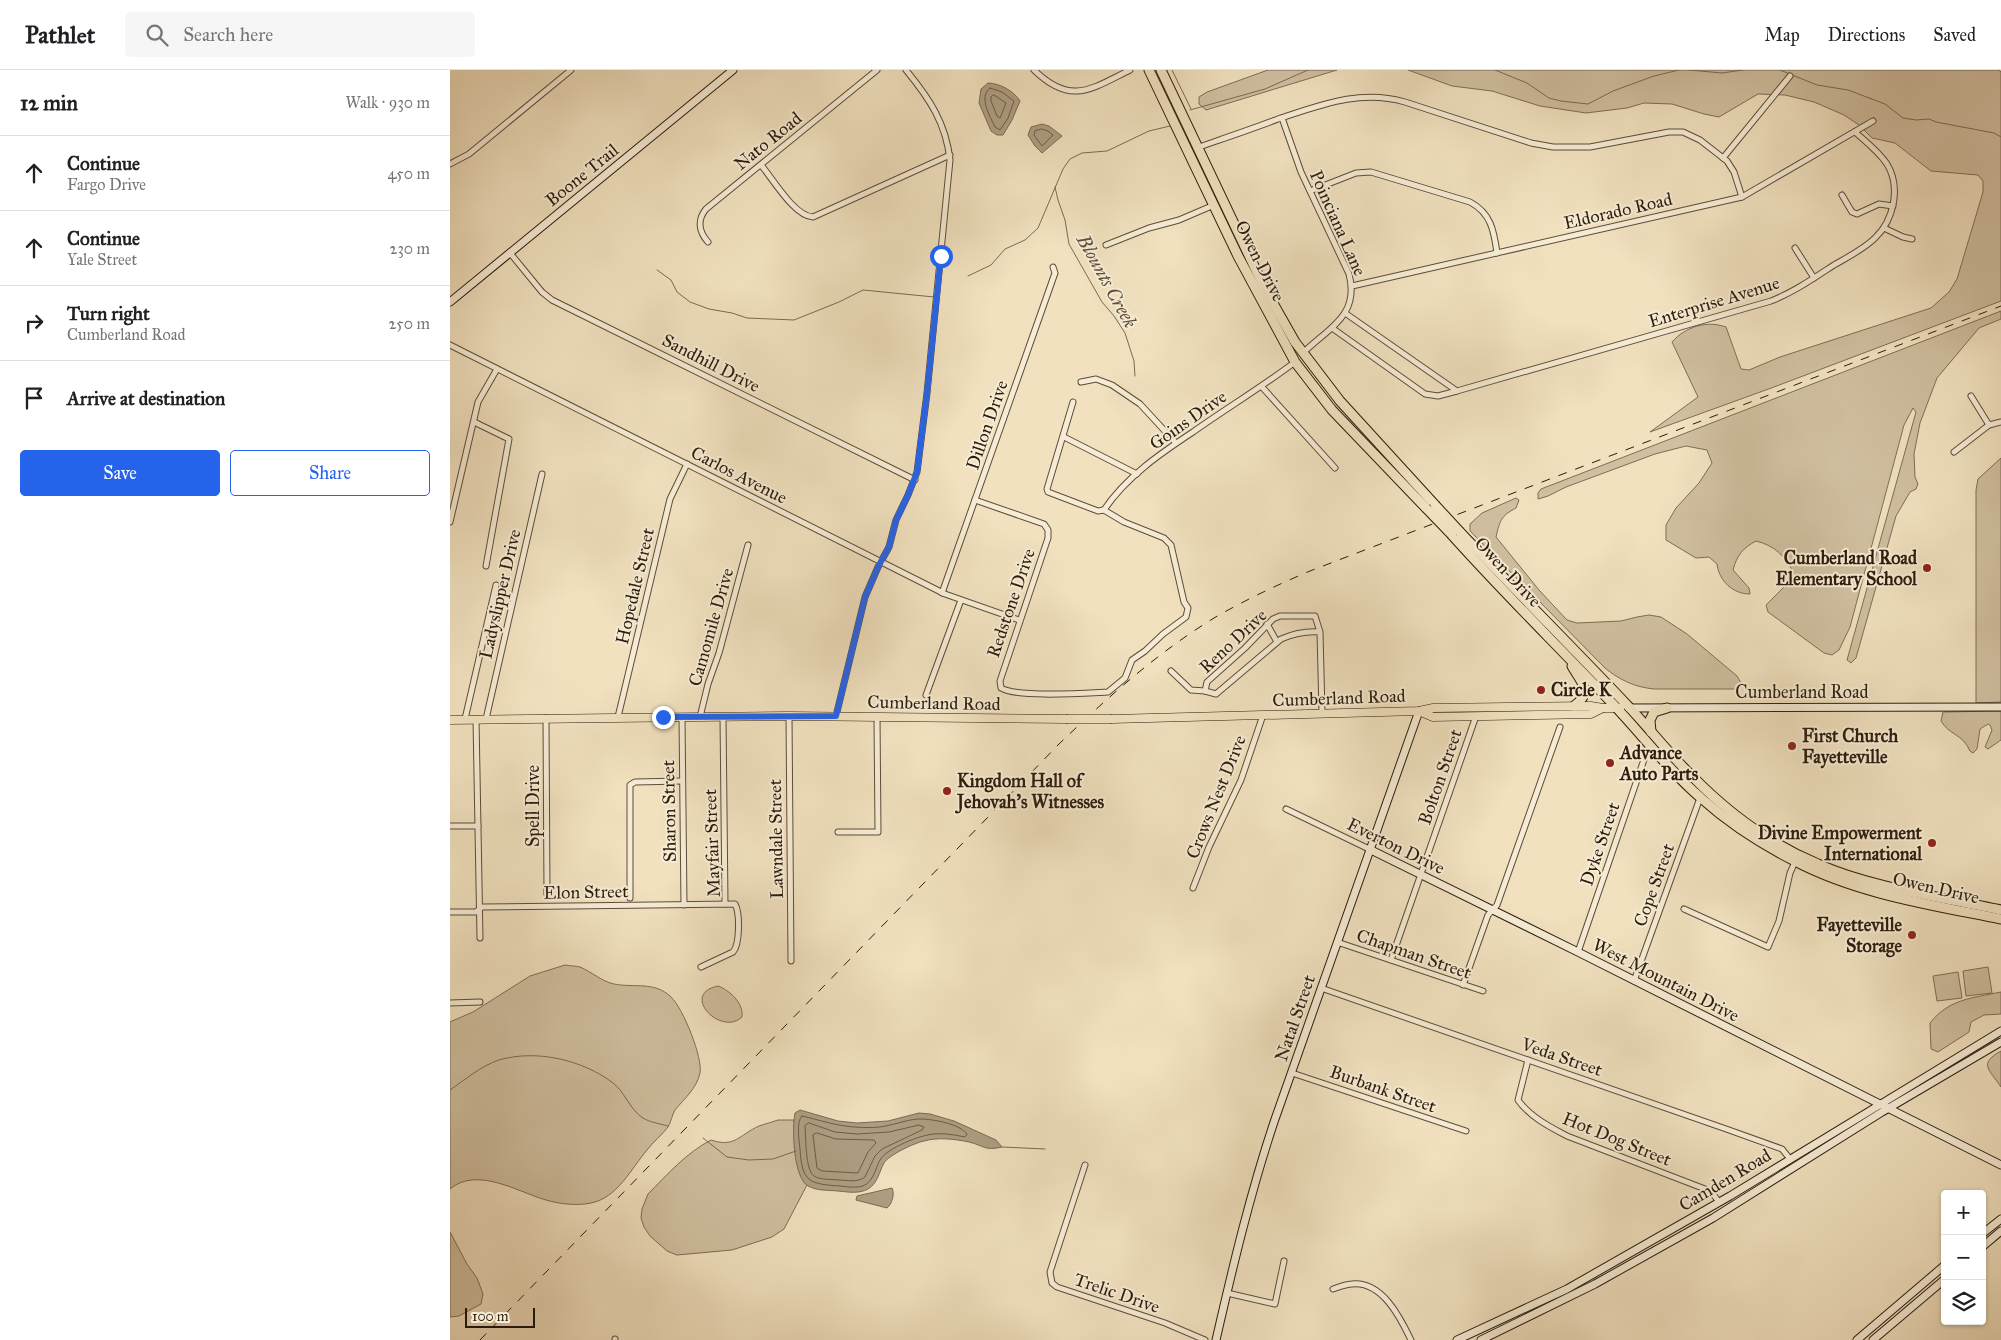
<!DOCTYPE html>
<html lang="en">
<head>
<meta charset="utf-8">
<style>
  body { margin:0; font-family:"IM FELL Great Primer",serif; background:#f6f6f6; color:#202124 }
  .controls { position:absolute; right:15px; bottom:15px; display:grid; overflow:hidden; border-radius:5px; box-shadow:0 1px 4px #0004 }
  .controls button { width:45px; height:45px; display:grid; place-items:center; padding:0; border:0; border-bottom:1px solid #e0e0e0; background:#fff; color:#202124; font:25px sans-serif }
  .scale { position:absolute; left:15px; bottom:12px; width:70px; box-sizing:border-box; padding-left:5px; border:2px solid #2c1b0b; border-top:0; font-size:14px; line-height:18px; white-space:nowrap; color:#2c1b0b; -webkit-text-stroke:4px #f6ecd5; paint-order:stroke }
  .stop { position:absolute; width:15px; height:15px; margin:-11px; border:4px solid #2563eb; border-radius:50%; background:#fff }
  .stop.end { background:#2563eb; border-color:#fff; box-shadow:0 1px 5px #0008 }
  .list { margin:0; padding:0; list-style:none }
  h2 { display:flex; justify-content:space-between; align-items:center; height:65px; margin:0; padding:0 20px; font-size:21px }
  h2 small { font-size:16px; font-weight:400; color:#757577 }
  .list li { display:grid; grid-template-columns:32px 1fr auto; gap:15px; align-items:center; box-sizing:border-box; height:75px; padding:0 20px; border-top:1px solid #e0e0e0 }
  .list b { display:block; font-size:19px; white-space:nowrap }
  .list p { margin:0; font-size:16px; white-space:nowrap; color:#757577 }
  .list em { font-size:16px; font-style:normal; color:#757577 }
  .actions { display:flex; gap:10px; padding:15px 20px }
  .actions a { flex:1; padding:11px 0; border:1px solid #2563eb; border-radius:5px; text-align:center; font-size:18px; color:#2563eb }
  .actions .main { background:#2563eb; color:#fff }
  .icon { flex:none; width:28px; height:28px; fill:none; stroke:currentColor; stroke-width:2; stroke-linecap:round; stroke-linejoin:round }
  .map { position:relative; flex:none; width:1551px; height:1270px; overflow:hidden }
  header { display:flex; align-items:center; gap:30px; box-sizing:border-box; height:70px; padding:0 25px; background:#fff; border-bottom:1px solid #e0e0e0 }
  header strong { font-size:24px }
  nav { display:flex; gap:28px; margin-inline-start:auto; font-size:18px }
  .search { width:350px; height:45px; background:#f6f6f6; display:flex; align-items:center; gap:12px; box-sizing:border-box; padding:0 18px; border-radius:5px; color:#757577; font-size:19px }
  main { display:flex }
  aside { flex:1; background:#fff }
  .map>svg:first-child { display:block }
  .green { fill:#d0bfa0; stroke:#7e6d56 }
  .water { fill:#ae9e82; stroke:#7a6a52 }
  .lines { fill:none; stroke-linecap:round; stroke-linejoin:round }
  .shore { stroke:#6d5c46; stroke-width:1 }
  .stream { stroke:#7a6a52; stroke-width:1 }
  .street-casing { stroke:#5d4c38; stroke-width:7 }
  .secondary-casing { stroke:#2c1b0b; stroke-width:9 }
  .primary-casing { stroke:#2c1b0b; stroke-width:9 }
  .highway-casing { stroke:#2c1b0b; stroke-width:11 }
  .street { stroke:#f6ecd5; stroke-width:5 }
  .secondary { stroke:#f6ecd5; stroke-width:7 }
  .primary { stroke:#f1e1bf; stroke-width:8 }
  .highway { stroke:#f1e1bf; stroke-width:9 }
  .rail { stroke:#2c1b0b; stroke-width:1; stroke-dasharray:9 9; stroke-linecap:butt }
  .primary-bridge-casing { stroke:#2c1b0b; stroke-width:9; stroke-linecap:butt }
  .highway-bridge-casing { stroke:#2c1b0b; stroke-width:11; stroke-linecap:butt }
  .primary-bridge { stroke:#f1e1bf; stroke-width:8 }
  .highway-bridge { stroke:#f1e1bf; stroke-width:9 }
  .route { stroke:#2563eb; stroke-width:6 }
  .poi-dot { fill:#8f2418; stroke:#f6ecd5; stroke-width:2 }
  .labels { text-anchor:middle; dominant-baseline:central; stroke-width:4; stroke-linejoin:round; paint-order:stroke }
  .street-label { font-size:18px; fill:#2c1b0b; stroke:#f6ecd5 }
  .poi-label { font-size:18px; font-weight:bold; fill:#2c1b0b; stroke:#f6ecd5; text-anchor:start }
  .water-label { font-size:19px; font-style:italic; fill:#604f3b; stroke:#f6ecd5 }
</style>
</head>
<body>
<header>
<strong>Pathlet</strong>
<div class="search"><svg class="icon" aria-label="search" viewBox="0 0 24 24"><circle cx="10" cy="10" r="6"/><path d="M15 15l6 6"/></svg>Search here</div>
<nav><a>Map</a><a>Directions</a><a>Saved</a></nav>
</header>
<main>
<aside>
<h2>12 min<small>Walk · 930 m</small></h2>
<ul class="list">
<li><svg class="icon" aria-label="ahead" viewBox="0 0 24 24"><path d="M12 20V5M6 11l6-6 6 6"/></svg><div><b>Continue</b><p>Fargo Drive</p></div><em>450 m</em></li>
<li><svg class="icon" aria-label="ahead" viewBox="0 0 24 24"><path d="M12 20V5M6 11l6-6 6 6"/></svg><div><b>Continue</b><p>Yale Street</p></div><em>230 m</em></li>
<li><svg class="icon" aria-label="right" viewBox="0 0 24 24"><path d="M7 20v-9h11M14 6l5 5-5 5"/></svg><div><b>Turn right</b><p>Cumberland Road</p></div><em>250 m</em></li>
<li><svg class="icon" aria-label="arrive" viewBox="0 0 24 24"><path d="M6 21V4h12l-3 4 3 4H6"/></svg><div><b>Arrive at destination</b></div></li>
</ul>
<div class="actions"><a class="main">Save</a><a>Share</a></div>
</aside>
<div class="map">
<svg width="1551" height="1270" viewBox="0 0 1551 1270">
  <rect width="100%" height="100%" fill="#f1e1bf"/>
  <filter id="stains"><feTurbulence type="fractalNoise" baseFrequency=".004" numOctaves="4"/><feColorMatrix values="0 0 0 0 .2 0 0 0 0 .09 0 0 0 0 .02 0 0 0 .5 -.17"/></filter>
  <radialGradient id="worn" r=".72"><stop offset=".6" stop-color="#630" stop-opacity="0"/><stop offset="1" stop-color="#630" stop-opacity=".3"/></radialGradient>
  <!-- green -->
  <g class="green">
    <polygon points="818,0 887,0 756,40 749,34 749,27 757,22"/>
    <path d="M958 0H1549L1551 2V231L1324 317 1200 362 1248 327 1222 272C1235 257 1257 250 1276 257L1291 299 1299 300 1330 287 1481 238 1499 222 1507 209 1533 122V111L1528 105 1481 101 1445 73 1422 68 1409 55 1394 45 1364 32 1335 25 1308 24 1269 47 1254 44 1222 34 1194 33 1177 38 1136 43 1090 36 1042 21 1002 16Z"/>
    <path d="M1551 241V249L1529 258 1487 308 1470 353 1464 384 1465 407 1468 414 1466 419 1460 422 1446 446 1406 588 1401 593 1397 590 1466 342 1463 338 1454 355 1400 557 1389 580 1382 585 1374 583 1318 542 1316 535 1340 511 1343 502C1336 486 1323 475 1306 471 1293 478 1287 485 1283 500L1299 518 1300 524C1283 524 1269 511 1267 494L1259 487 1246 488 1216 470V455L1226 438 1249 413 1262 393 1257 380 1236 376 1205 384 1116 417 1098 426 1088 429V423L1091 419Z"/>
    <polygon points="1551,388 1551,632 1526,633 1526,420 1528,409"/>
    <path d="M1066 428 1069 430 1066 438C1051 446 1050 450 1046 467L1089 520 1117 550 1127 553 1171 551 1187 547 1199 545 1211 547 1237 564 1287 606 1291 613 1287 619H1204C1184 617 1170 610 1155 598L1020 461V454L1032 443Z"/>
    <path d="M1551 641V670L1538 679 1535 677 1542 660 1540 655 1538 654 1530 659 1527 679 1523 683 1520 681C1513 664 1499 665 1491 651L1493 642Z"/>
    <path d="M115 895C120 896 126 896 130 897 142 902 151 911 164 914 184 918 205 911 221 927 233 938 253 988 250 1003 247 1018 234 1029 225 1040 222 1045 221 1052 218 1057 212 1065 203 1072 197 1080 181 1099 167 1128 141 1133 128 1136 109 1134 96 1130 68 1122 27 1096 0 1119V952L23 942 80 906Z"/>
    <polygon points="1538,897 1542,923 1516,926 1513,901"/>
    <polygon points="1508,902 1512,928 1487,931 1483,906"/>
    <path d="M268 916C279 920 294 933 292 947 271 967 229 924 268 916Z"/>
    <path d="M1551 922V944L1534 945 1521 952 1519 962 1488 982 1481 979 1480 953C1499 929 1522 928 1551 922Z"/>
    <path d="M1551 981V1017C1539 999 1528 994 1551 981Z"/>
    <path d="M328 1050H344C345 1072 343 1097 357 1115L334 1159 322 1167 282 1180 227 1185 217 1181 200 1166 194 1157 191 1148 192 1139 198 1124C218 1104 236 1083 261 1070 285 1078 289 1065 309 1056 315 1054 322 1052 328 1050Z"/>
    <polygon points="0,1162 17,1194 27,1208 33,1224 31,1234 9,1246 0,1247"/>
  </g>
  <!-- water -->
  <g class="water">
    <path d="M538 13C549 13 564 21 570 31L562 50 553 65H547L541 61 529 33 531 19Z"/>
    <polygon points="592,54 599,56 612,66 592,83 585,76 578,65 581,57"/>
    <path d="M350 1040 388 1051 407 1053 438 1051 469 1043 480 1044 504 1051 546 1070 552 1077C534 1081 535 1076 519 1072 505 1069 488 1067 474 1071 464 1073 439 1085 434 1093 429 1102 428 1113 418 1119 409 1124 398 1122 388 1121 378 1120 367 1121 358 1116 343 1107 342 1058 345 1043Z"/>
    <path d="M442 1118C445 1124 442 1134 437 1138L406 1130 407 1126Z"/>
  </g>
  <g class="lines">
    <!-- shore -->
    <g class="shore">
      <path d="M540 18 552 22 564 31 558 48 550 60 545 57C540 46 528 27 540 18Z"/>
      <polygon points="544,25 556,33 550,48 547,46 541,31 541,27"/>
      <polygon points="592,59 598,61 603,65 592,76 584,65 585,61"/>
      <path d="M352 1046C370 1050 386 1056 405 1057 416 1058 429 1058 440 1055 450 1053 460 1049 470 1049 483 1049 510 1054 517 1064L515 1067C505 1065 494 1063 484 1064 470 1065 437 1078 430 1090 425 1099 424 1111 413 1116 406 1118 398 1117 390 1116 359 1114 352 1112 350 1079 349 1070 346 1051 352 1046Z"/>
      <path d="M359 1053 385 1062 407 1064 439 1062 469 1055 474 1057 472 1060 432 1079 425 1086 415 1107C407 1113 397 1110 388 1110 381 1109 370 1110 364 1106 355 1100 356 1066 355 1056Z"/>
      <polygon points="367,1063 386,1069 424,1070 426,1073 418,1082 408,1103 372,1101 367,1098 363,1065"/>
    </g>
    <!-- stream -->
    <g class="stream">
      <polyline points="722,0 741,39"/>
      <polyline points="1045,0 1077,13 1099,28 1111,31 1138,34 1163,21 1204,6 1229,0"/>
      <polyline points="1239,0 1272,3 1293,0"/>
      <polyline points="1330,0 1367,15 1398,20 1435,34 1453,48 1466,50 1479,49 1486,52 1544,63 1551,67"/>
      <polyline points="740,40 815,19 858,0"/>
      <polyline points="605,117 608,130 615,150 619,174 652,232 664,246 675,263 684,291 685,306"/>
      <polyline points="207,200 221,210 227,222 240,232 259,239 282,243 297,248 344,250 389,232 413,220 484,227"/>
      <polyline points="518,206 541,195 555,179 575,170 588,158 613,99 620,89 632,83 657,81 699,61 720,56"/>
      <path d="M0 1020C16 1009 31 996 49 990 86 979 133 990 163 1013 174 1021 181 1041 193 1048 199 1052 211 1054 218 1056"/>
      <polyline points="253,1068 277,1087 299,1090 323,1089 346,1081"/>
      <polyline points="552,1077 595,1079"/>
    </g>
    <!-- street casing -->
    <g class="street-casing">
      <g id="street">
        <path d="M584 0C621 36 641 19 680 0"/>
        <path d="M832 48 851 102 899 204C910 246 878 258 853 283"/>
        <path d="M749 77C775 68 802 59 828 49 871 35 910 19 955 32L1081 73 1103 77H1140L1219 62H1233L1250 70 1277 91 1284 102 1292 127"/>
        <polyline points="1273,88 1340,6"/>
        <polyline points="0,94 19,84 121,0"/>
        <path d="M311 95C323 109 344 146 363 147L500 85"/>
        <path d="M860 121 906 103 921 102 1020 132C1041 143 1044 161 1047 183"/>
        <polyline points="1392,125 1402,142 1407,144 1429,134 1443,136"/>
        <polyline points="1434,158 1453,167 1462,169"/>
        <path d="M258 172C249 162 247 150 256 139L427 0"/>
        <polyline points="656,175 699,158 729,150 764,135"/>
        <polyline points="1345,178 1364,208"/>
        <polyline points="60,183 92,222 102,230 465,410"/>
        <polyline points="902,216 1292,127 1423,51"/>
        <path d="M895 243 1007 321 1321 231C1344 222 1364 208 1384 195 1398 187 1414 179 1425 168 1444 150 1451 117 1437 94 1429 82 1416 72 1405 62"/>
        <polyline points="882,258 975,324 988,326 1007,321"/>
        <polyline points="0,275 495,524 569,550"/>
        <polyline points="631,312 646,309 662,315 690,334 726,373"/>
        <polyline points="812,317 885,398"/>
        <polyline points="1521,326 1539,355"/>
        <polyline points="623,332 597,419 598,422 648,441 654,440"/>
        <polyline points="24,352 59,369 36,496"/>
        <polyline points="614,367 687,404"/>
        <polyline points="1504,382 1539,355 1551,352"/>
        <path d="M525 430 594 454 598 460V468L550 611 551 618C567 628 636 623 658 622L675 608 682 590 695 581 713 564 736 547 738 538 734 532 721 475 714 468 674 452 654 440"/>
        <path d="M654 440C676 407 711 383 743 362 777 338 812 317 845 292"/>
        <polyline points="0,452 28,332 47,299"/>
        <polyline points="492,523 605,203 603,197"/>
        <polyline points="817,554 827,572"/>
        <path d="M870 562C856 561 845 563 831 569L766 624 755 621 757 612 795 578 823 549 830 546H865L870 562 872 643"/>
        <polyline points="721,601 741,620 755,621"/>
        <polyline points="476,625 511,530"/>
        <polyline points="339,646 341,891"/>
        <path d="M386 646 415 527 428 497 439 477 446 450 458 425 467 402 477 323 500 90C496 53 479 28 456 0"/>
        <polyline points="168,647 220,429 237,394"/>
        <polyline points="232,647 234,835"/>
        <polyline points="250,647 258,614 269,583 298,475"/>
        <polyline points="273,647 275,834"/>
        <polyline points="96,648 97,824"/>
        <polyline points="15,649 46,515"/>
        <polyline points="26,649 30,868"/>
        <polyline points="36,649 92,404"/>
        <polyline points="836,739 919,779"/>
        <polyline points="0,756 28,756"/>
        <polyline points="388,762 428,762 427,647"/>
        <polyline points="743,818 759,777 791,710 813,645"/>
        <polyline points="180,828 180,715 185,712 232,711"/>
        <polyline points="1234,839 1318,877 1329,851 1340,803 1345,792"/>
        <path d="M0 842H26L32 837 285 834C290 843 290 874 283 882L251 897"/>
        <polyline points="887,872 1033,921"/>
        <polyline points="1128,882 1199,675"/>
        <polyline points="941,890 1026,646"/>
        <polyline points="1184,911 1250,728"/>
        <polyline points="1013,915 1038,845 1047,835 1110,657"/>
        <polyline points="871,918 1279,1060 1332,1079 1340,1089"/>
        <polyline points="0,933 30,932"/>
        <path d="M1078 990 1068 1030C1080 1047 1100 1057 1117 1066L1255 1119 1263 1124 1269 1132"/>
        <polyline points="842,1003 1016,1061"/>
        <polyline points="635,1095 600,1202 602,1213 607,1217 715,1253 755,1270"/>
        <path d="M883 1219C889 1217 896 1214 902 1214 932 1211 950 1247 961 1270"/>
        <polyline points="777,1223 825,1234 834,1191"/>
        <polyline points="165,1270 165,1269"/>
      </g>
    </g>
    <!-- secondary casing -->
    <g class="secondary-casing">
      <g id="secondary">
        <polyline points="0,232 283,0"/>
        <polyline points="1179,638 1551,637"/>
        <polyline points="919,779 1128,882 1551,1095"/>
        <polyline points="1532,1164 1551,1149"/>
        <polyline points="1532,1177 1551,1161"/>
        <path d="M766 1270C783 1196 800 1124 824 1052L969 641"/>
        <polyline points="1007,1270 1117,1219 1280,1126 1551,961"/>
        <polyline points="1031,1270 1145,1214 1263,1148 1432,1042 1551,972"/>
        <polyline points="1407,1270 1495,1195"/>
        <polyline points="1423,1270 1495,1209"/>
      </g>
    </g>
    <!-- primary casing -->
    <g class="primary-casing">
      <g id="primary">
        <polyline points="969,641 983,647 1141,644 1153,638"/>
        <polyline points="662,649 969,641 983,638 1141,636 1153,638 1170,638"/>
        <polyline points="0,650 339,646 616,649"/>
      </g>
    </g>
    <!-- highway casing -->
    <g class="highway-casing">
      <g id="highway">
        <polyline points="699,0 788,186 845,292 882,340 976,438"/>
        <polyline points="711,0 815,219 845,272 890,331 985,435"/>
        <path d="M1010 462C1066 521 1123 578 1178 636 1200 659 1219 684 1242 706 1278 743 1320 774 1368 794 1422 818 1492 827 1551 840"/>
        <path d="M1002 465C1053 522 1108 576 1161 632 1191 663 1218 700 1251 728 1279 753 1311 774 1345 791 1408 824 1482 835 1551 849"/>
        <path d="M1122 596C1131 612 1144 622 1124 636"/>
        <polyline points="1201,662 1200,650 1204,642 1217,638"/>
      </g>
    </g>
    <!-- street -->
    <use href="#street" class="street"/>
    <!-- secondary -->
    <use href="#secondary" class="secondary"/>
    <!-- primary -->
    <use href="#primary" class="primary"/>
    <!-- highway -->
    <use href="#highway" class="highway"/>
    <!-- rail -->
    <path class="rail" d="M30 1270 609 674C657 628 707 583 764 548 795 530 827 515 860 501L1551 236"/>
    <!-- primary-bridge casing -->
    <g class="primary-bridge-casing">
      <polyline id="primary-bridge" points="616,649 662,649"/>
    </g>
    <!-- highway-bridge casing -->
    <g class="highway-bridge-casing">
      <g id="highway-bridge">
        <polyline points="985,435 1010,462"/>
        <polyline points="976,438 1002,465"/>
      </g>
    </g>
    <!-- primary-bridge -->
    <use href="#primary-bridge" class="primary-bridge"/>
    <!-- highway-bridge -->
    <use href="#highway-bridge" class="highway-bridge"/>
  </g>
  <g class="lines">
    <!-- route -->
    <polyline class="route" points="213,647 386,646 415,527 428,497 439,477 446,450 458,425 467,402 477,323 491,186"/>
  </g>
  <!-- markers -->
  <g class="poi-dot">
    <circle cx="1477" cy="498" r="5"/>
    <circle cx="1091" cy="620" r="5"/>
    <circle cx="1342" cy="676" r="5"/>
    <circle cx="1160" cy="693" r="5"/>
    <circle cx="497" cy="721" r="5"/>
    <circle cx="1482" cy="773" r="5"/>
    <circle cx="1462" cy="865" r="5"/>
  </g>
  <g class="labels">
    <!-- street labels -->
    <g class="street-label">
      <text transform="translate(318 71) rotate(-39)">Nato Road</text>
      <text transform="translate(132 105) rotate(-39)">Boone Trail</text>
      <text transform="translate(1168 141) rotate(-13)">Eldorado Road</text>
      <text transform="translate(888 153) rotate(66)">Poinciana Lane</text>
      <text transform="translate(810 191) rotate(63)">Owen Drive</text>
      <text transform="translate(1264 232) rotate(-17)">Enterprise Avenue</text>
      <text transform="translate(261 293) rotate(27)">Sandhill Drive</text>
      <text transform="translate(738 350) rotate(-35)">Goins Drive</text>
      <text transform="translate(537 355) rotate(-71)">Dillon Drive</text>
      <text transform="translate(289 405) rotate(27)">Carlos Avenue</text>
      <text transform="translate(1058 502) rotate(47)">Owen Drive</text>
      <text transform="translate(185 516) rotate(-77)">Hopedale Street</text>
      <text transform="translate(50 524) rotate(-77)">Ladyslipper Drive</text>
      <text transform="translate(561 533) rotate(-71)">Redstone Drive</text>
      <text transform="translate(261 557) rotate(-74)">Camomile Drive</text>
      <text transform="translate(783 571) rotate(-43)">Reno Drive</text>
      <text x="1352" y="622">Cumberland Road</text>
      <text transform="translate(889 628) rotate(-2)">Cumberland Road</text>
      <text transform="translate(484 633) rotate(1)">Cumberland Road</text>
      <text transform="translate(990 707) rotate(-71)">Bolton Street</text>
      <text transform="translate(766 727) rotate(-68)">Crows Nest Drive</text>
      <text transform="translate(83 736) rotate(-90)">Spell Drive</text>
      <text transform="translate(219 741) rotate(-91)">Sharon Street</text>
      <text transform="translate(326 769) rotate(-91)">Lawndale Street</text>
      <text transform="translate(262 773) rotate(-92)">Mayfair Street</text>
      <text transform="translate(1150 774) rotate(-71)">Dyke Street</text>
      <text transform="translate(946 776) rotate(26)">Everton Drive</text>
      <text transform="translate(1204 815) rotate(-70)">Cope Street</text>
      <text transform="translate(1486 818) rotate(13)">Owen Drive</text>
      <text transform="translate(136 822) rotate(-1)">Elon Street</text>
      <text transform="translate(964 884) rotate(19)">Chapman Street</text>
      <text transform="translate(1216 910) rotate(27)">West Mountain Drive</text>
      <text transform="translate(845 948) rotate(-71)">Natal Street</text>
      <text transform="translate(1112 987) rotate(19)">Veda Street</text>
      <text transform="translate(933 1019) rotate(19)">Burbank Street</text>
      <text transform="translate(1167 1069) rotate(22)">Hot Dog Street</text>
      <text transform="translate(1275 1110) rotate(-31)">Camden Road</text>
      <text transform="translate(667 1223) rotate(19)">Trelic Drive</text>
    </g>
    <!-- poi labels -->
    <g class="poi-label">
      <text x="1467" y="488" text-anchor="end">Cumberland Road<tspan x="1467" dy="21">Elementary School</tspan></text>
      <text x="1101" y="620">Circle K</text>
      <text x="1352" y="666">First Church<tspan x="1352" dy="21">Fayetteville</tspan></text>
      <text x="1170" y="683">Advance<tspan x="1170" dy="21">Auto Parts</tspan></text>
      <text x="507" y="711">Kingdom Hall of<tspan x="507" dy="21">Jehovah’s Witnesses</tspan></text>
      <text x="1472" y="763" text-anchor="end">Divine Empowerment<tspan x="1472" dy="21">International</tspan></text>
      <text x="1452" y="855" text-anchor="end">Fayetteville<tspan x="1452" dy="21">Storage</tspan></text>
    </g>
    <!-- water labels -->
    <g class="water-label">
      <text transform="translate(657 211) rotate(61)">Blounts Creek</text>
    </g>
  </g>
  <rect width="100%" height="100%" filter="url(#stains)"/>
  <rect width="100%" height="100%" fill="url(#worn)"/>
</svg>
<div class="controls">
<button>+</button>
<button>−</button>
<button><svg class="icon" aria-label="layers" viewBox="0 0 24 24"><path d="M12 4l9 5-9 5-9-5zM3 14l9 5 9-5"/></svg></button>
</div>
<div class="scale">100 m</div>
<div class="stop" style="left:491px;top:186px"></div>
<div class="stop end" style="left:213px;top:647px"></div>
</div>
</main>
</body>
</html>
